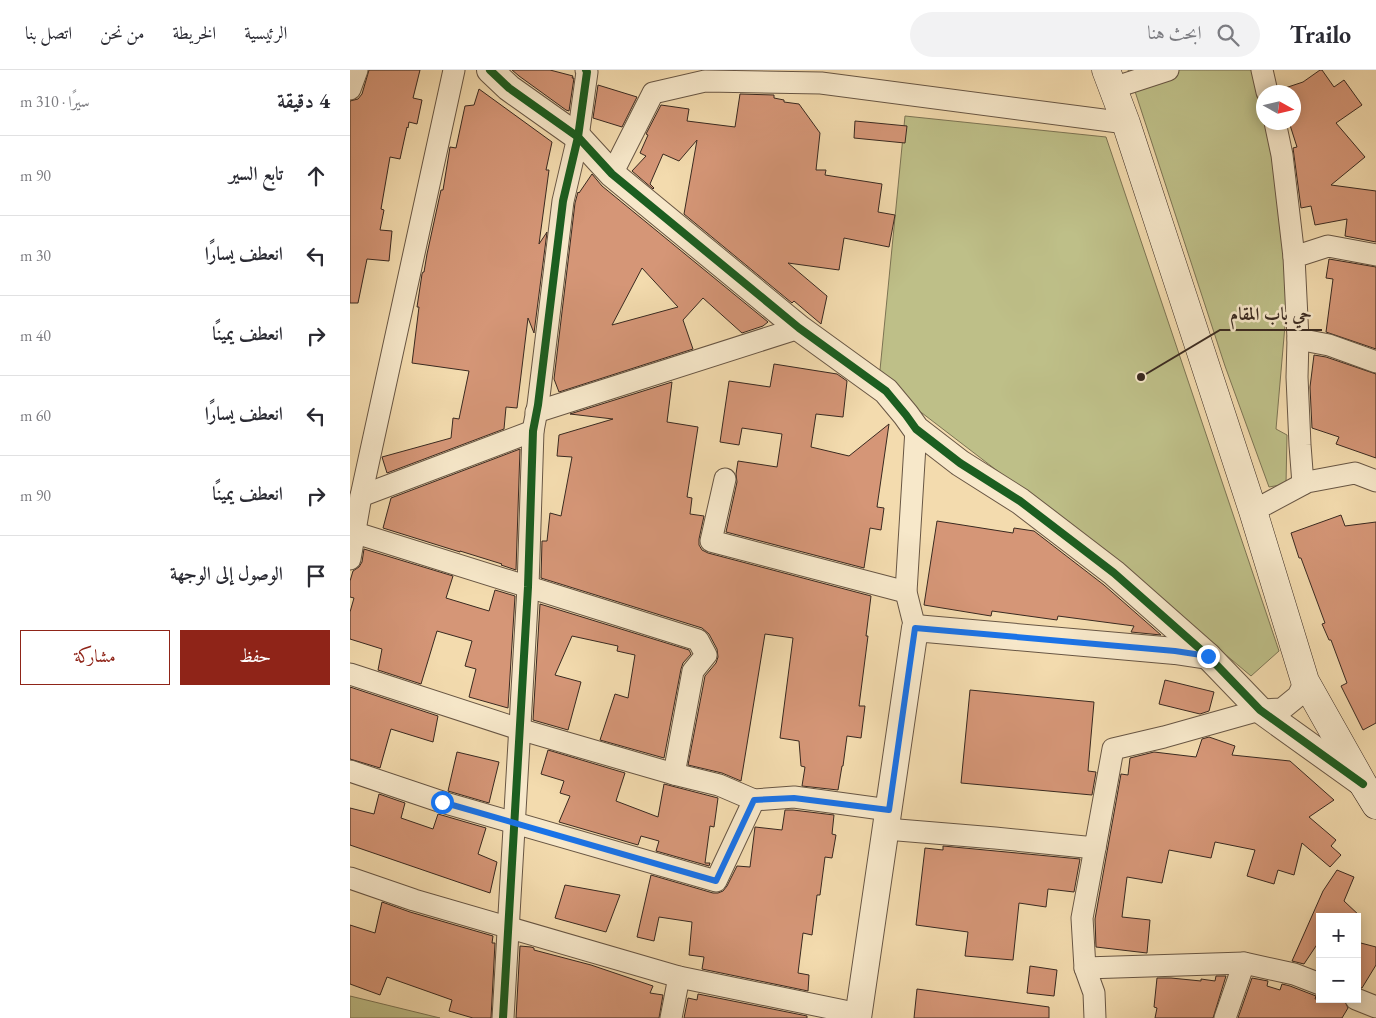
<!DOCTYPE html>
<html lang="ar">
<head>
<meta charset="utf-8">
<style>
  body { margin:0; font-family:"EB Garamond",Amiri,serif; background:#f2f2f3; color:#2b2b33; direction:rtl }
  .controls { position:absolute; right:15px; bottom:15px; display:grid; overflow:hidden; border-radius:0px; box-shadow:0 2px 12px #0003 }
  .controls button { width:45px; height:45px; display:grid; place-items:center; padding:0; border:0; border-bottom:1px solid #e1e1e2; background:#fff; color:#2b2b33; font:25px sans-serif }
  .compass { position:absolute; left:906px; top:15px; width:45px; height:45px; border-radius:50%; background:#fff; box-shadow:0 2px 12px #0003; rotate:98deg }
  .stop { position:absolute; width:15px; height:15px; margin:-11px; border:4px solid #1a73e8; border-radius:50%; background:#fff }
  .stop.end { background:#1a73e8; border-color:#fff; box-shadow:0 1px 5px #0008 }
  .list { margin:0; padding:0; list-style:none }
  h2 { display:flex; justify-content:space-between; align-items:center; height:65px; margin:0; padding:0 20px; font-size:21px }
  h2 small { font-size:16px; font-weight:400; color:#7c7c81 }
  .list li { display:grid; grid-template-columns:32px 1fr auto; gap:15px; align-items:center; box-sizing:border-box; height:80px; padding:0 20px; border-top:1px solid #e1e1e2 }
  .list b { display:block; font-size:19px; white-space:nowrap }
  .list em { font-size:16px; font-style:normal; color:#7c7c81 }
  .actions { display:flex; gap:10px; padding:15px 20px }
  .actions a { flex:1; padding:11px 0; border:1px solid #8f2418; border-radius:0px; text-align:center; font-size:18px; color:#8f2418 }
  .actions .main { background:#8f2418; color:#fff }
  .icon { flex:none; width:28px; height:28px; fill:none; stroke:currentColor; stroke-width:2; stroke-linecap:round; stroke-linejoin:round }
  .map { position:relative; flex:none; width:1026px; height:948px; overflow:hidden; direction:ltr }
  header { display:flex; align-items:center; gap:30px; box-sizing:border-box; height:70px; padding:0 25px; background:#fff; border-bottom:1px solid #e1e1e2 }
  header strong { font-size:24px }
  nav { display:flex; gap:28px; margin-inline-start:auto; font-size:18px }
  .search { width:350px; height:45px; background:#f2f2f3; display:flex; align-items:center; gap:12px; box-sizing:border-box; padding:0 18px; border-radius:28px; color:#7c7c81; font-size:19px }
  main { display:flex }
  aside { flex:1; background:#fff }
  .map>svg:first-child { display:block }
  .green { fill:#bebf88; stroke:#7c7454 }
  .building { fill:#d59677; stroke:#392920; fill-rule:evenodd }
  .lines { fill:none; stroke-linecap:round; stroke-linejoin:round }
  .minor-casing { stroke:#685644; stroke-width:23 }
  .tertiary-casing { stroke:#685644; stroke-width:28 }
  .secondary-casing { stroke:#392920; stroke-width:29 }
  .minor { stroke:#f7e8ca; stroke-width:21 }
  .tertiary { stroke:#f7e8ca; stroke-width:26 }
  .secondary { stroke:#f7e8ca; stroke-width:28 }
  .cycleway-casing { stroke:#f7e8ca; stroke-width:11 }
  .cycleway { stroke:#1b5e20; stroke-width:8 }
  .route { stroke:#1a73e8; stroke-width:6 }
  .leader { fill:none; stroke:#392920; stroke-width:2 }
  .callout-dot { fill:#392920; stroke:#f7e8ca; stroke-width:2 }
  .callout-label { font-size:18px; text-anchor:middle; font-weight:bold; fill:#392920; stroke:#f7e8ca; stroke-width:5; stroke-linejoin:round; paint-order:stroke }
</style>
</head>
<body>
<header>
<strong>Trailo</strong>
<div class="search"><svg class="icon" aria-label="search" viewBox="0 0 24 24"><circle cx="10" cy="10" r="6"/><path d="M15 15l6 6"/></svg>ابحث هنا</div>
<nav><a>الرئيسية</a><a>الخريطة</a><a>من نحن</a><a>اتصل بنا</a></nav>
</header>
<main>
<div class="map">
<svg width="1026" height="948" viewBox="0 0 1026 948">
  <rect width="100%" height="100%" fill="#f3dbae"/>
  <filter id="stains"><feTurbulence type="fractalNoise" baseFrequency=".004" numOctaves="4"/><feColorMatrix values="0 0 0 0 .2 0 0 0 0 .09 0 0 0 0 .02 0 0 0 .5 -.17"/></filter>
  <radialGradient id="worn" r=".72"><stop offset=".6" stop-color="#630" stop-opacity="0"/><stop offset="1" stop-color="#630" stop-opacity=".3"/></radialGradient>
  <!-- green -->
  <g class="green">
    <polygon points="778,0 903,0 913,39 914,52 917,53 939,209 926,359 937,365 936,414 919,417 875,296"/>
    <polygon points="555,46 756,67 929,581 901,606 757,485 529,310"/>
    <polygon points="0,926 90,948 0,948"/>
  </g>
  <!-- building -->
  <g class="building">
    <polygon points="19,0 70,0 63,28 72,30 67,54 59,52 58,58 57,57 50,89 40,87 31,139 34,140 30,160 42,161 39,191 17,189 8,233 0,233 0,31 8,29 12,24"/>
    <polygon points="162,0 200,0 223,6 222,8 224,8 219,41 216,40 169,6"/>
    <polygon points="970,0 972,0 984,17 994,10 1012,35 986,53 1015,87 981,115 1026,121 1026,172 995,166 997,149 965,155 961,136 951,138 943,78 947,77 939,52 944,52 944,22 929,22 929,20 953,12"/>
    <polygon points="248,15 287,27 272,57 243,48"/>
    <polygon points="129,19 202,72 196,100 199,100 189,174 197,162 184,263 178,248 167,338 156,337 154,359 37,403 32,387 101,368 103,348 109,349 119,301 62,293 69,237 67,237 72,204 73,202 74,202 77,184 91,120 93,120 100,77 106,78 115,36 124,35"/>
    <polygon points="390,24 424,25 424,28 434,30 434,32 449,34 470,63 466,100 476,100 475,105 532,114 528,142 545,145 539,177 494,168 489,200 438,193 477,226 471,254 444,231 442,233 334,144 347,70 329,91 313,84 300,114 304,118 303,119 282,101 296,86 290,83 298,65 296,64 311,35 339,39 337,51 385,57"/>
    <polygon points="505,51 557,56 555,73 504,68"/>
    <path d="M242 104 252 116 418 252 413 256 392 263 353 228 333 250 343 279 209 322 204 309 225 133 228 122 229 123ZM292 198 328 237 262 255Z"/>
    <polygon points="979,189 1026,197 1026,279 976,262 983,209 976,208"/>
    <polygon points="964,285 976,287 1026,304 1026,388 986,374 989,367 962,358 960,317"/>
    <polygon points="424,294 487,304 497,311 493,347 466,344 461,377 499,386 539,354 527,437 534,438 531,460 520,458 514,498 376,462 387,412 386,404 388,391 427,397 432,364 392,358 389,375 370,372 379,311 420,317"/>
    <polygon points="322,312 317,352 348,357 337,427 342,428 340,444 354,446 349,469 349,475 352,480 358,483 521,526 516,566 518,566 509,636 515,636 511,668 497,666 493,696 492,696 488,720 452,716 455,697 451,696 449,671 430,668 443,568 415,564 391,711 372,703 338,695 355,606 366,593 368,587 367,579 359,564 352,558 191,508 192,471 197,471 200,443 211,446 222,387 207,386 209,365 263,349 220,344"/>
    <polygon points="170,379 166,500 151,495 152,494 110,481 110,482 33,458 41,428"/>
    <polygon points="991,445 995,456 1026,452 1026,653 1013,660 991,616 997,613 981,570 979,570 972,554 975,553 951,488 949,488 941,463"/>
    <polygon points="587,451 663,463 664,458 684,461 754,515 811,565 781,562 784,556 708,546 707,550 642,541 641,546 574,535"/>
    <polygon points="14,479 103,506 96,528 139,541 145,520 165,526 158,638 119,627 126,599 115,596 122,571 87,561 71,614 28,600 32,579 0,569 0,542 4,528 0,527 0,511 3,501 9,497 12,492"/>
    <polygon points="190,534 339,580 341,584 333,593 331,599 314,688 250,670 265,624 278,628 285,585 267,581 268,576 222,566 205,605 231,612 218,660 183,650"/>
    <polygon points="815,610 864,622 859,641 850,644 809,634"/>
    <polygon points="0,617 88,646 83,672 41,659 30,698 0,689"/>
    <polygon points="620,620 744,632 738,701 746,702 742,725 611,713"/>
    <polygon points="859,667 885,676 882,685 940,691 984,730 959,747 986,770 981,776 991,785 980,797 952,773 944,805 928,800 924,814 897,806 905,780 865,772 861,788 819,780 812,813 777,807 772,847 800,850 797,883 746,877 745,849 771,704 778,705 780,688 804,682 846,687 852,669"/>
    <polygon points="198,680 275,703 266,731 308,747 314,714 368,728 364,757 360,756 355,793 360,793 359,796 306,781 309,771 291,766 288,775 209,752 220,726 210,723 214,711 191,704"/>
    <polygon points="107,682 149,692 139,733 98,721"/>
    <polygon points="29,724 55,733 51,748 83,759 88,744 136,758 128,784 147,792 140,823 0,775 0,738 24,744"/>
    <polygon points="435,740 443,740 484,745 482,764 486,765 482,788 475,787 470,825 467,825 462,865 453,863 448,903 459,905 458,921 352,899 354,887 339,885 342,852 309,847 304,871 287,867 301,805 363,823 368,823 373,821 377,816 387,796 400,797 405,757 432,760"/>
    <polygon points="593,776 730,789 724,822 698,819 696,837 669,833 663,890 615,886 618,862 566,855 575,778 593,780"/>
    <polygon points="987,800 1004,807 994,831 1011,847 970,847 970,870 954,894 942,891 973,821"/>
    <polygon points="215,815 270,825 256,862 205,848"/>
    <polygon points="32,832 60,842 143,866 142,873 145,873 141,948 123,948 99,941 102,930 37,907 30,925 0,914 0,855 25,863"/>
    <polygon points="1007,872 1026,877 1026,895 1012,918 1007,917"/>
    <polygon points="170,876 181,877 184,878 184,880 241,895 303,916 300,923 313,925 309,948 166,948"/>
    <polygon points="680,896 707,900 704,926 677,923"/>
    <polygon points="866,906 876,906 863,948 805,948 807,938 804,937 807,908 821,908 851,911 851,909 865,911"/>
    <polygon points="902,908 918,911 917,916 930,920 932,914 940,916 966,926 965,929 994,929 998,938 992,948 888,948"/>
    <polygon points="567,919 699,937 699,948 564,948"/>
    <polygon points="348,924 457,946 457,948 334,948 338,928 347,930"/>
  </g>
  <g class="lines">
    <!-- minor casing -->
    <g class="minor-casing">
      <g id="minor">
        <polyline points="912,0 917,22"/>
        <polyline points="763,18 818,0"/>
        <polyline points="0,19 7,0"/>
        <polyline points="925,52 932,85 944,187"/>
        <polyline points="262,104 303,23 355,11 471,13 776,53"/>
        <polyline points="948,269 979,275 1026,292"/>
        <polyline points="186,342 449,258"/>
        <polyline points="375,409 361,471 556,522"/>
        <polyline points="953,414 950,375 947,307 948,269 944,187 978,176 1026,185"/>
        <polyline points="11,426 183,361"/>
        <polyline points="903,441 957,412 1005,403 1026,411"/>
        <polyline points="6,463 348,570 356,585 343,601 324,704"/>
        <polyline points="0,489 11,426 104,0"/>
        <polyline points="565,558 556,522 566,359"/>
        <polyline points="0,604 169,659 324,704 369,715 404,730 444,727 539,740"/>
        <polyline points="0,701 92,732 366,811 404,730"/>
        <polyline points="536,759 645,768 745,778 763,679 814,667 910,640 932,639 948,626 955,611"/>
        <polyline points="0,808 64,830 329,907 509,944"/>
        <polyline points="735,898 894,893 944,904 970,914"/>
        <polyline points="1006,929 1026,937"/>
        <polyline points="153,948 178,517 183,361 188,335 213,131 228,67 237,2 236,0"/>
        <polyline points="321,948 329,907"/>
        <polyline points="745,948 744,923 735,898 732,848 745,778"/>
        <polyline points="875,948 894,893"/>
      </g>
    </g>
    <!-- tertiary casing -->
    <g class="tertiary-casing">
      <g id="tertiary">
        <polyline points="140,0 159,18 228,67 262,104 449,258 536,321 556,345 566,359 610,393 670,431 764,503 858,586 910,640 1013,714"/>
        <polyline points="508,948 565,558 825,581 858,586"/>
      </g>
    </g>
    <!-- secondary casing -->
    <g class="secondary-casing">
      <polyline id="secondary" points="756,0 776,53 903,441 955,611 1013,714 1026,735"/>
    </g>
    <!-- minor -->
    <use href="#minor" class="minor"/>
    <!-- tertiary -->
    <use href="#tertiary" class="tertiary"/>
    <!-- secondary -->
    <use href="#secondary" class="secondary"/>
    <!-- cycleway casing -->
    <g class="cycleway-casing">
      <g id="cycleway">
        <polyline points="140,0 159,18 228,67 262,104 449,258 536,321 556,345 566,359 610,393 670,431 764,503 858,586 910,640 1013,714"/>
        <polyline points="153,948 178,517 183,361 188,335 213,131 228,67 237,2 236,0"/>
      </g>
    </g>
    <!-- cycleway -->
    <use href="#cycleway" class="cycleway"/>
  </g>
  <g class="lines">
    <!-- route -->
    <polyline class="route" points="92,732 366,811 404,730 444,728 539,740 565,558 825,581 858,586"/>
  </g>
  <!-- callouts -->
  <path class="leader" d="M791 307L870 260H972"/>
  <circle class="callout-dot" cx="791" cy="307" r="5"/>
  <g class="callout-label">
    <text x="921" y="250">حي باب المقام</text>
  </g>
  <rect width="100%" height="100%" filter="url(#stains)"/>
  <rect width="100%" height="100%" fill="url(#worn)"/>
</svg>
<div class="controls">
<button>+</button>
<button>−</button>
</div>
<svg class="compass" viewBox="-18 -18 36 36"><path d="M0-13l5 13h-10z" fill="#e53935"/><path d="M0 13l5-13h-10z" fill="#7c7c81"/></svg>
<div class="stop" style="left:92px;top:732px"></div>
<div class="stop end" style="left:858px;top:586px"></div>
</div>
<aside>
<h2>4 دقيقة<small>سيرًا · 310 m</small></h2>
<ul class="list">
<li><svg class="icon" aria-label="ahead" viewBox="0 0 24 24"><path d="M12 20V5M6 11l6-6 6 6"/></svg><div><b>تابع السير</b></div><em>90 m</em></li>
<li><svg class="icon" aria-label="left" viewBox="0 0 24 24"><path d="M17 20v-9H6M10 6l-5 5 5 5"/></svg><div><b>انعطف يسارًا</b></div><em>30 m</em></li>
<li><svg class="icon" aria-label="right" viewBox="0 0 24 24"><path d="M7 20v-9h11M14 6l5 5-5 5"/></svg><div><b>انعطف يمينًا</b></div><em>40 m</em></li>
<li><svg class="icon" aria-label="left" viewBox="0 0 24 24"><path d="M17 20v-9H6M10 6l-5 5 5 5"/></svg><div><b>انعطف يسارًا</b></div><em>60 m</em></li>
<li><svg class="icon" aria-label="right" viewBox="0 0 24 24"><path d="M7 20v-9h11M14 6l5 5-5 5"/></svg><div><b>انعطف يمينًا</b></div><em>90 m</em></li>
<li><svg class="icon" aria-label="arrive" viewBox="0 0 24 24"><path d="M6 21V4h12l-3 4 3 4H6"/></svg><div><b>الوصول إلى الوجهة</b></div></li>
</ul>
<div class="actions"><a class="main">حفظ</a><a>مشاركة</a></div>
</aside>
</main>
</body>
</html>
